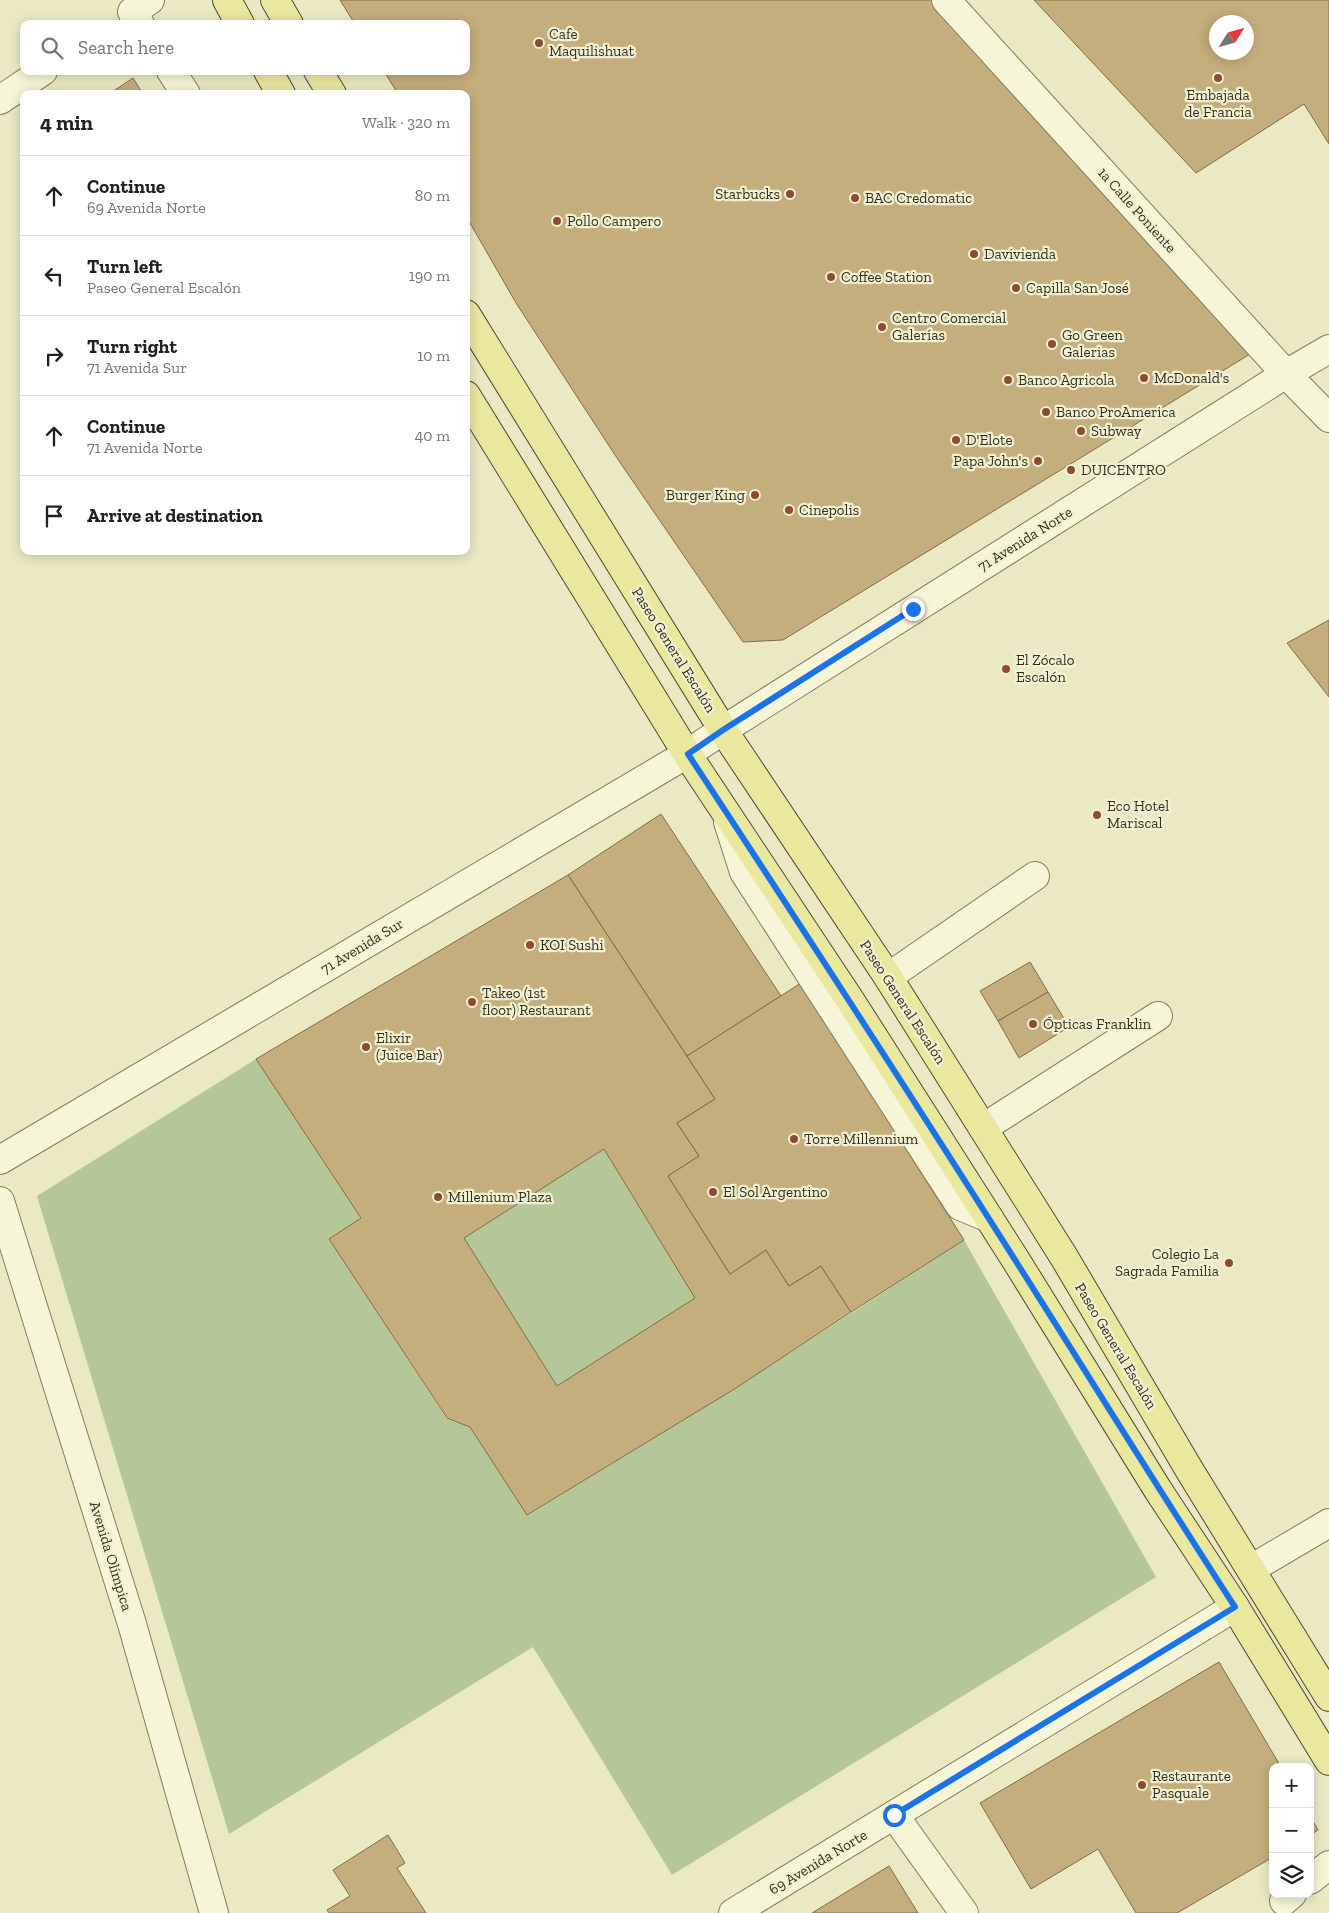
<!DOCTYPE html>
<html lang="en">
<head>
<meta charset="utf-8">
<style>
  body { margin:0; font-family:"Zilla Slab",serif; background:#f6f6f6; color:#202124 }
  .controls { position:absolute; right:15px; bottom:15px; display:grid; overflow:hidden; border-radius:10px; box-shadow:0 2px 12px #0003 }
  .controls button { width:45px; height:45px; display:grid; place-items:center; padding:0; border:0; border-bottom:1px solid #e0e0e0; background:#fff; color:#202124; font:25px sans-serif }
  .compass { position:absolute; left:1209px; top:15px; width:45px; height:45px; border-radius:50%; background:#fff; box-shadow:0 2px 12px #0003; rotate:53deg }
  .stop { position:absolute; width:15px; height:15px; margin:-11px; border:4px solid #1a73e8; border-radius:50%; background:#fff }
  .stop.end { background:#1a73e8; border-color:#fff; box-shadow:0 1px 5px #0008 }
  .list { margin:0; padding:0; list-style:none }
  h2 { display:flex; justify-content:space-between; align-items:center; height:65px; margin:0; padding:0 20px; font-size:21px }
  h2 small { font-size:16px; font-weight:400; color:#757577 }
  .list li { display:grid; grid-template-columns:32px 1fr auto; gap:15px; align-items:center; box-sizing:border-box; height:80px; padding:0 20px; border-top:1px solid #e0e0e0 }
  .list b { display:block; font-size:19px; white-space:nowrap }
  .list p { margin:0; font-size:16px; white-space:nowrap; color:#757577 }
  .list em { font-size:16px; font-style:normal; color:#757577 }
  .icon { flex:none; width:28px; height:28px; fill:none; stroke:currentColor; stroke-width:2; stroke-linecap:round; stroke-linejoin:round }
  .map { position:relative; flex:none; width:1329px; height:1913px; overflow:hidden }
  .search { position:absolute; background:#fff; box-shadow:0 2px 12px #0003; left:20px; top:20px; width:450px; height:55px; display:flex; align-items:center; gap:12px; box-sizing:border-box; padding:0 18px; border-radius:10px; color:#757577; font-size:19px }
  .panel { position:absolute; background:#fff; box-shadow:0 2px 12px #0003; left:20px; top:90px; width:450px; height:465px; border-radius:10px }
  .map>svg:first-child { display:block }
  .green { fill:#b5c799 }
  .building { fill:#c5ae7d; stroke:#806c44; fill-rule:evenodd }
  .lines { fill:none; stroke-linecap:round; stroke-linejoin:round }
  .minor-casing { stroke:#837b5c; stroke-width:30 }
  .major-casing { stroke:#514830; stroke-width:30 }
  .minor { stroke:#f6f5d7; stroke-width:28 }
  .major { stroke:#eae79f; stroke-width:28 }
  .route { stroke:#1a73e8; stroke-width:6 }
  .poi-dot { fill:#8d4931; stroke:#f2f1d3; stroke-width:2 }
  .labels { text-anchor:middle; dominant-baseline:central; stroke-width:4.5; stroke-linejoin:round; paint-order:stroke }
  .poi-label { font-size:15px; fill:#342f1f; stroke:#f2f1d3; text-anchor:start }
  .street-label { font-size:15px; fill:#342f1f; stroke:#f2f1d3 }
</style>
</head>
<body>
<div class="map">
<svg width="1329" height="1913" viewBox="0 0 1329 1913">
  <rect width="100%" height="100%" fill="#eae9c4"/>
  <!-- green -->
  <g class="green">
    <polygon points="256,1059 361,1218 329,1239 446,1418 470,1427 528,1515 736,1388 964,1240 1156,1577 672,1875 533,1647 229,1834 37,1196"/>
    <polygon points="604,1149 695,1298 557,1386 464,1238"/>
  </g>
  <!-- building -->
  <g class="building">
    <polygon points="340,0 935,0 1255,351 783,640 743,642 617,458 516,303 466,216 466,94 398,94 384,71 466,71 466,24 355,24"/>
    <path d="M1034 0H1329V144L1304 104 1196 173ZM1216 22H1246V52H1216Z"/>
    <polygon points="133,78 143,94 109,94"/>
    <polygon points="1329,620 1329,697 1287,643"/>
    <polygon points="661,814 781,996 687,1056 568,875"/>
    <path d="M568 875 715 1099 677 1123 699 1156 668 1176 730 1274 766 1250 789 1286 821 1266 851 1312 736 1388 527 1515 470 1427 447 1418 329 1239 361 1218 256 1059ZM604 1149 695 1298 557 1386 464 1238Z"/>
    <polygon points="1030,962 1048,992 998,1021 980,991"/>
    <polygon points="801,983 964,1240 851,1312 821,1266 789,1286 766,1250 730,1274 668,1176 699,1156 677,1123 715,1099 687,1056"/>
    <polygon points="1048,992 1069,1027 1019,1058 998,1021"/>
    <polygon points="1219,1662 1281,1767 1273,1767 1273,1857 1177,1913 1136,1913 1098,1849 1031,1889 980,1803"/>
    <polygon points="1310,1816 1318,1830 1310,1835"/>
    <polygon points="388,1835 405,1863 397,1868 426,1913 329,1913 327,1910 350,1896 333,1870"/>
    <polygon points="889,1866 918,1913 812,1913"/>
  </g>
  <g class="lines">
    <!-- minor casing -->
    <g class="minor-casing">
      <g id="minor">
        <polyline points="946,0 1286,374 1329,418"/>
        <polyline points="140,24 132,12 150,0"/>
        <polyline points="171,71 186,94"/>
        <polyline points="0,100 43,71"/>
        <polyline points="728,822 744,872 960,1206 989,1218"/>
        <polyline points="888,977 1035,876"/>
        <polyline points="983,1128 1158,1016"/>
        <polyline points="0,1160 687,754 723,730 1286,374 1329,349"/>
        <polyline points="0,1201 132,1624 214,1913"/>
        <polyline points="1251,1569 1329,1523"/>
        <polyline points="894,1815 964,1913"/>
        <polyline points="1310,1880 1329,1865"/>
        <polyline points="1284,1901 1292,1894"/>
        <polyline points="733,1913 1235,1607"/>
      </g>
    </g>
    <!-- major casing -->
    <g class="major-casing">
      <g id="major">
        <polyline points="227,0 240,24"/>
        <polyline points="275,0 289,24"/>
        <polyline points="268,71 281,94"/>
        <polyline points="318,71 332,94"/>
        <polyline points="466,314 723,730 888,977 1064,1257 1190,1471 1329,1697"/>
        <polyline points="466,395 687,754 852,1003 1017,1262 1158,1490 1235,1607 1329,1761"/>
      </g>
    </g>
    <!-- minor -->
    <use href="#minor" class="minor"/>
    <!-- major -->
    <use href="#major" class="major"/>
  </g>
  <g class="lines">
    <!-- route -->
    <path class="route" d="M894 1815 1235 1607C1161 1493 1090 1378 1017 1263 909 1092 799 923 688 754L723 730 913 609"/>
  </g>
  <!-- markers -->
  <g class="poi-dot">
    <circle cx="539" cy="43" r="5"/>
    <circle cx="1218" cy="78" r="5"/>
    <circle cx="790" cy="194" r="5"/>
    <circle cx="855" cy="198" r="5"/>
    <circle cx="557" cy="221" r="5"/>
    <circle cx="974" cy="254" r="5"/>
    <circle cx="831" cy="277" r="5"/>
    <circle cx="1016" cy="288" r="5"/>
    <circle cx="882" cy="327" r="5"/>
    <circle cx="1052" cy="344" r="5"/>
    <circle cx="1144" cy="378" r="5"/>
    <circle cx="1008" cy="380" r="5"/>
    <circle cx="1046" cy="412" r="5"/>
    <circle cx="1081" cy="431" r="5"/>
    <circle cx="956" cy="440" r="5"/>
    <circle cx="1038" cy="461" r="5"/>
    <circle cx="1071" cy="470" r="5"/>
    <circle cx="755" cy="495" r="5"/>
    <circle cx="789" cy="510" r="5"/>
    <circle cx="1006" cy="669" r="5"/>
    <circle cx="1097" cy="815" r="5"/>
    <circle cx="530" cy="945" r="5"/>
    <circle cx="472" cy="1002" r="5"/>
    <circle cx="1033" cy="1024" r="5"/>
    <circle cx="366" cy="1047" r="5"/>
    <circle cx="794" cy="1139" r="5"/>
    <circle cx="713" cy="1192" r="5"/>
    <circle cx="438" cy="1197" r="5"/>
    <circle cx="1229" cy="1263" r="5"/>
    <circle cx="1142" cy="1785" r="5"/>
  </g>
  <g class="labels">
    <!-- poi labels -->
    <g class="poi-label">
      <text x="549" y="34">Cafe<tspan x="549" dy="17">Maquilishuat</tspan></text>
      <text x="1218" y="95" text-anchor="middle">Embajada<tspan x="1218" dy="17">de Francia</tspan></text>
      <text x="780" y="194" text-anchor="end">Starbucks</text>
      <text x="865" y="198">BAC Credomatic</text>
      <text x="567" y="221">Pollo Campero</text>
      <text x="984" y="254">Davivienda</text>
      <text x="841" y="277">Coffee Station</text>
      <text x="1026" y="288">Capilla San José</text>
      <text x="892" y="318">Centro Comercial<tspan x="892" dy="17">Galerías</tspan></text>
      <text x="1062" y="335">Go Green<tspan x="1062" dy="17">Galerias</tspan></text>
      <text x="1154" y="378">McDonald's</text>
      <text x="1018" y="380">Banco Agricola</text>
      <text x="1056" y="412">Banco ProAmerica</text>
      <text x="1091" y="431">Subway</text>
      <text x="966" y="440">D'Elote</text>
      <text x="1028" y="461" text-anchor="end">Papa John's</text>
      <text x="1081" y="470">DUICENTRO</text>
      <text x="745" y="495" text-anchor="end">Burger King</text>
      <text x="799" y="510">Cinepolis</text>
      <text x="1016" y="660">El Zócalo<tspan x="1016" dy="17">Escalón</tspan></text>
      <text x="1107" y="806">Eco Hotel<tspan x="1107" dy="17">Mariscal</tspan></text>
      <text x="540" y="945">KOI Sushi</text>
      <text x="482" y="993">Takeo (1st<tspan x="482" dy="17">floor) Restaurant</tspan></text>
      <text x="1043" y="1024">Ópticas Franklin</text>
      <text x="376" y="1038">Elixir<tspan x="376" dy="17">(Juice Bar)</tspan></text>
      <text x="804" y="1139">Torre Millennium</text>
      <text x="723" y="1192">El Sol Argentino</text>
      <text x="448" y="1197">Millenium Plaza</text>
      <text x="1219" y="1254" text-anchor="end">Colegio La<tspan x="1219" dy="17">Sagrada Familia</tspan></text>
      <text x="1152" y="1776">Restaurante<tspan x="1152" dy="17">Pasquale</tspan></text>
    </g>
    <!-- street labels -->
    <g class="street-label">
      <text transform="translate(1137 210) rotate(48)">1a Calle Poniente</text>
      <text transform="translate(1025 539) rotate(-32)">71 Avenida Norte</text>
      <text transform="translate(674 650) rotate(58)">Paseo General Escalón</text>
      <text transform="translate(362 946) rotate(-31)">71 Avenida Sur</text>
      <text transform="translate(903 1002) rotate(57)">Paseo General Escalón</text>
      <text transform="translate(1116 1346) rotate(59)">Paseo General Escalón</text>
      <text transform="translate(111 1556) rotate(73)">Avenida Olímpica</text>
      <text transform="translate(818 1862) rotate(-31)">69 Avenida Norte</text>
    </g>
  </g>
</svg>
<div class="controls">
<button>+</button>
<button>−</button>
<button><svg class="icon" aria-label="layers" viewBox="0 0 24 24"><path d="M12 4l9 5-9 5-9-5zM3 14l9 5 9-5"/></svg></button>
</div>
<svg class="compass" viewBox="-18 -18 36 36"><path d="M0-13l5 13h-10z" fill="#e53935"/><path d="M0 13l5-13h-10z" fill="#757577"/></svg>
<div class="stop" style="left:894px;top:1815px"></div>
<div class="stop end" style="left:913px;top:609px"></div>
<div class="search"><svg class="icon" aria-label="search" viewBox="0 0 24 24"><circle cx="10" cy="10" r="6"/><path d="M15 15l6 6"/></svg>Search here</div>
<section class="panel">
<h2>4 min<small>Walk · 320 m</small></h2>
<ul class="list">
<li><svg class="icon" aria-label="ahead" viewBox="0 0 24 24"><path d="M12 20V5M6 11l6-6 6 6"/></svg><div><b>Continue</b><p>69 Avenida Norte</p></div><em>80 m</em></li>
<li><svg class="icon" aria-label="left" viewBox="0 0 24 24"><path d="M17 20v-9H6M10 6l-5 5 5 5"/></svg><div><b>Turn left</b><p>Paseo General Escalón</p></div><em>190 m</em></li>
<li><svg class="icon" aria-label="right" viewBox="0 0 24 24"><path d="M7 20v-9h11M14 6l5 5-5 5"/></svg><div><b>Turn right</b><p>71 Avenida Sur</p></div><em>10 m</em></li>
<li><svg class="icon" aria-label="ahead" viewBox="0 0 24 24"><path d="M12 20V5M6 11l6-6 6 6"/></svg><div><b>Continue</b><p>71 Avenida Norte</p></div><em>40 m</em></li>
<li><svg class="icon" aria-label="arrive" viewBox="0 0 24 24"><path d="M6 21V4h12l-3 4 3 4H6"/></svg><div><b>Arrive at destination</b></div></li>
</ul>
</section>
</div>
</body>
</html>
